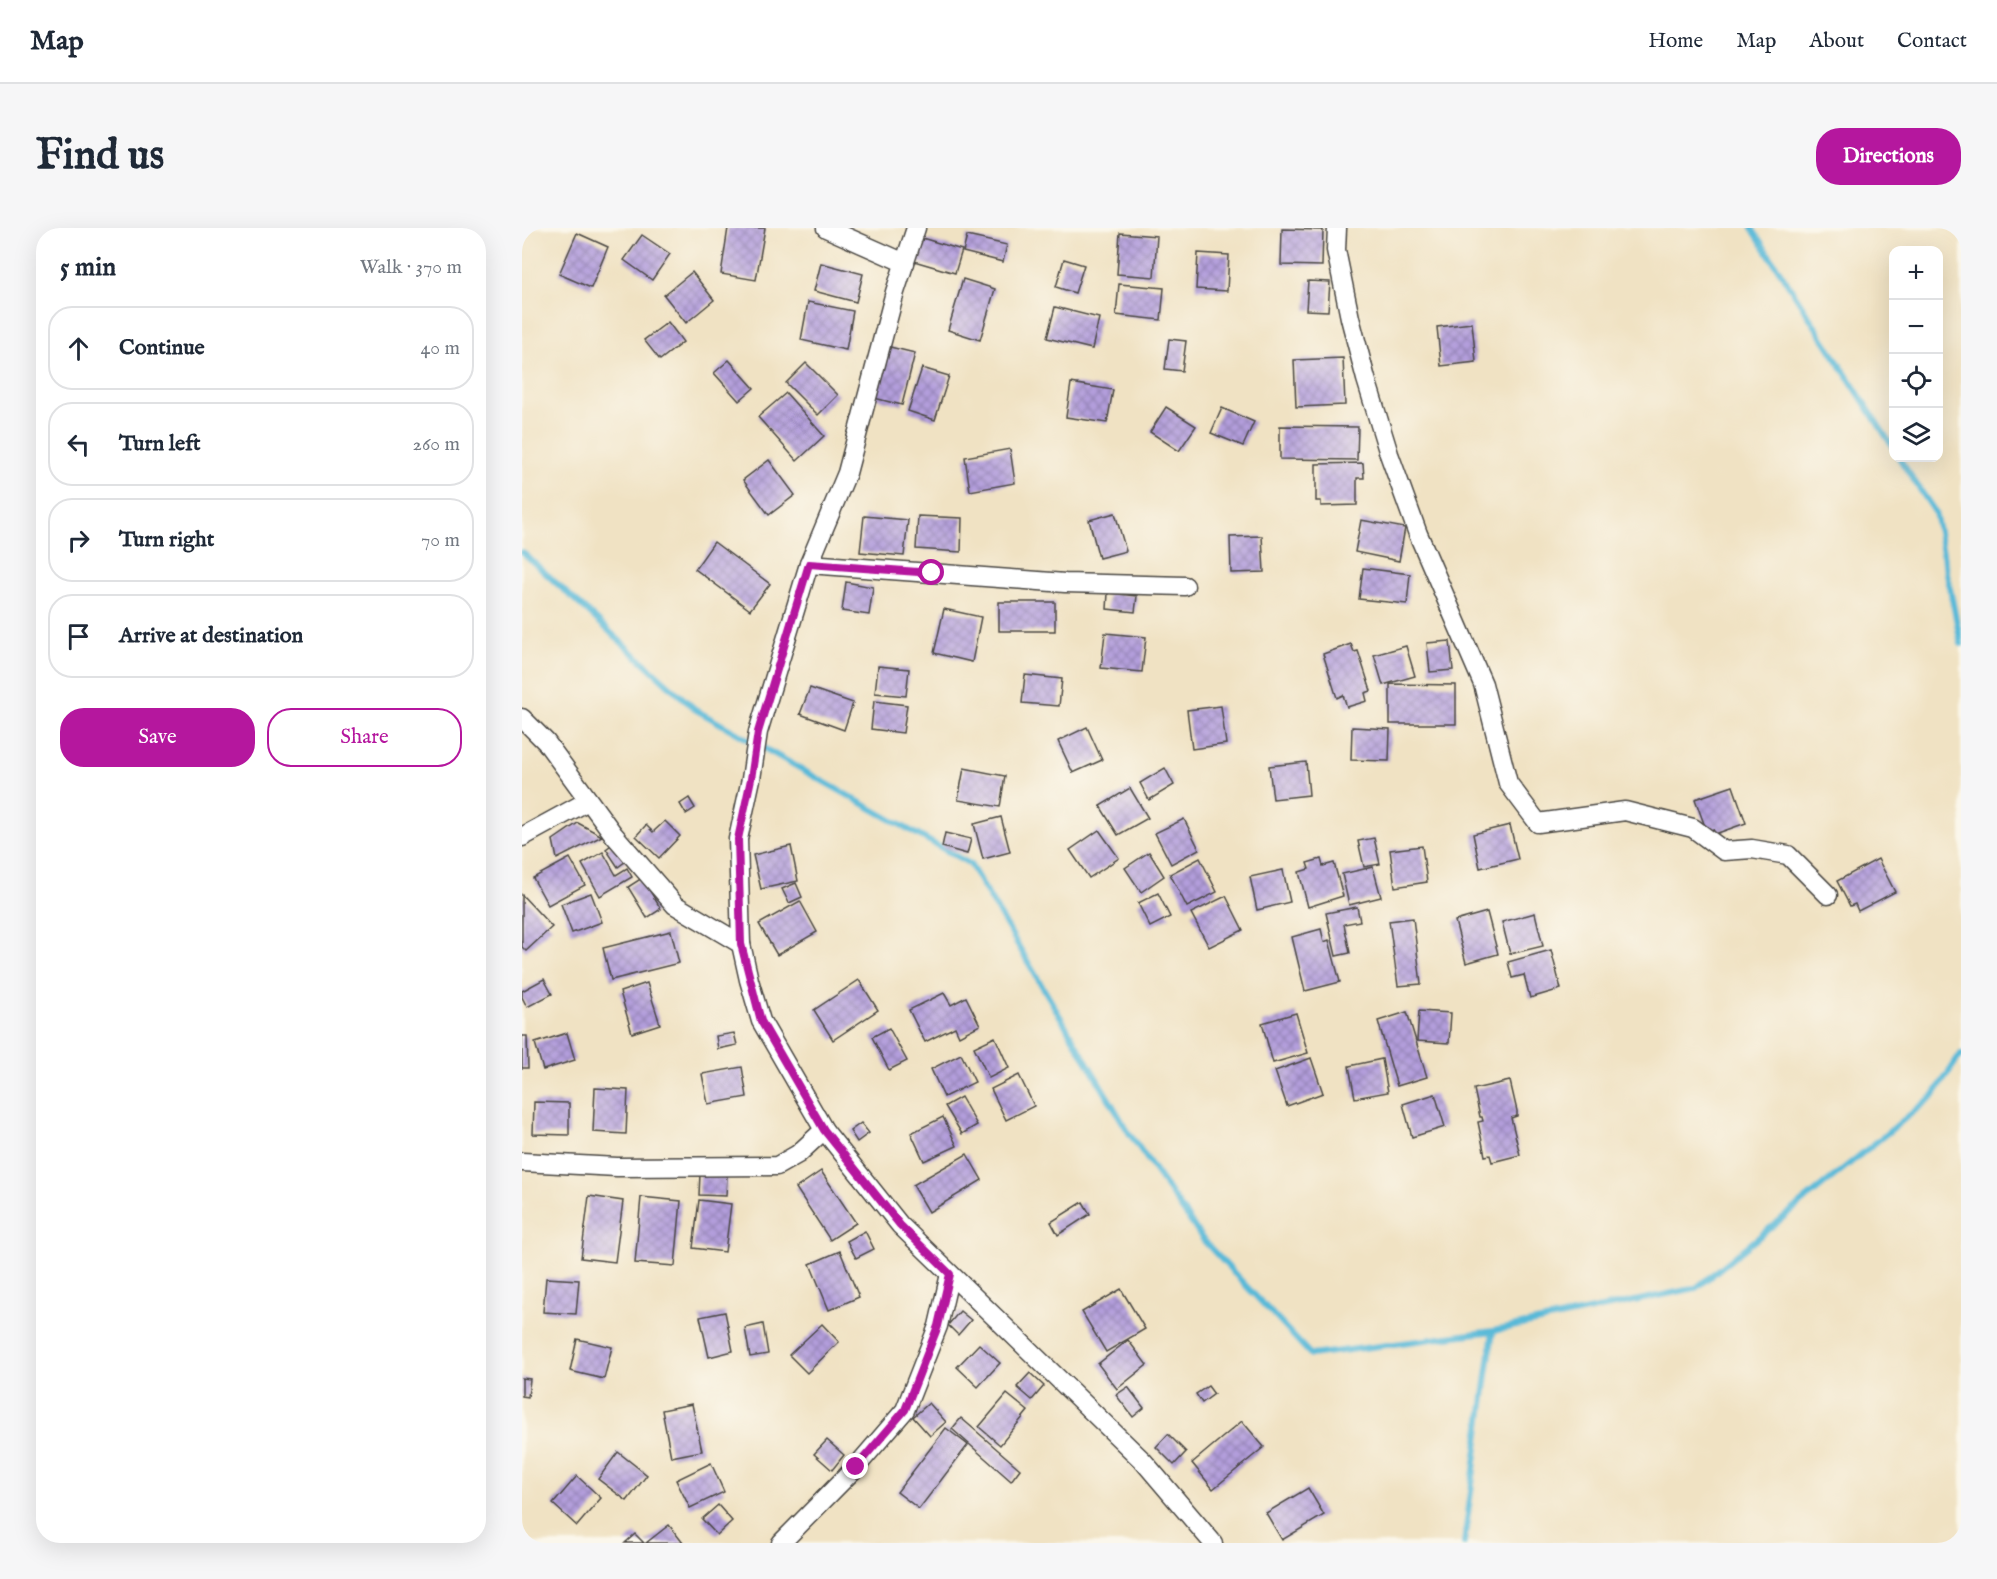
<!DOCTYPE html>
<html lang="en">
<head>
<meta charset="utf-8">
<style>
  body { margin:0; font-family:"IM FELL English",serif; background:#f6f6f7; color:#1f2937 }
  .controls { position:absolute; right:18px; top:18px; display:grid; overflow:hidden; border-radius:12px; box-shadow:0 6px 24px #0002 }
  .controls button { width:54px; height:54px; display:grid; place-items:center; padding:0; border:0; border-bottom:2px solid #e0e1e3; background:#fff; color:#1f2937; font:30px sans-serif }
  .stop { position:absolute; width:18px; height:18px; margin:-14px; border:4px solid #b5179e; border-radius:50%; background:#fff }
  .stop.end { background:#b5179e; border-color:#fff; box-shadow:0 2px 6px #0008 }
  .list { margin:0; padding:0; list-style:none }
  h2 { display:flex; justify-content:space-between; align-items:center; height:78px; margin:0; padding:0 24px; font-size:26px }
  h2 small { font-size:20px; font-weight:400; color:#747a83 }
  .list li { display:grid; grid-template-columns:39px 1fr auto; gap:18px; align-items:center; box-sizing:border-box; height:84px; margin:0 12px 12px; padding:0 12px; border:2px solid #e0e1e3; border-radius:24px }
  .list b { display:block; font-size:22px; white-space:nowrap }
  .list em { font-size:20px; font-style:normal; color:#747a83 }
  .actions { display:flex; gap:12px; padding:18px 24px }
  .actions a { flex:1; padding:14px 0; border:2px solid #b5179e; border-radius:24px; text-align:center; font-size:21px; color:#b5179e }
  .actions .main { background:#b5179e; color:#fff }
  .icon { flex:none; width:33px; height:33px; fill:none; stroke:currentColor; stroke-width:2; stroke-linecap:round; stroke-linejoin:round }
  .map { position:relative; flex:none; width:1439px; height:1315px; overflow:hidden; border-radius:24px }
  header { display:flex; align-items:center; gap:36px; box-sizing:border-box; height:84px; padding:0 30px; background:#fff; border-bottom:2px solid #e0e1e3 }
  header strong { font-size:28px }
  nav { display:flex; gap:33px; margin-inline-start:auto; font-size:21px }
  .intro { display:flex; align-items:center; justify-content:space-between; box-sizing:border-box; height:144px; padding:0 36px }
  h1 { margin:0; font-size:42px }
  .button { padding:15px 27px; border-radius:24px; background:#b5179e; color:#fff; font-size:21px; font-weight:700 }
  main { display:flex; gap:36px; padding:0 36px }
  aside { flex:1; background:#fff; border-radius:24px; box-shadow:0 6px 24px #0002 }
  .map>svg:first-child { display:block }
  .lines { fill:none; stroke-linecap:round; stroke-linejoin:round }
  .stream { stroke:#59b9d8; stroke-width:6 }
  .building { fill:url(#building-cross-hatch) }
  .minor-casing { stroke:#494642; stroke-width:21 }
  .minor { stroke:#fff; stroke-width:18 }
  .route { stroke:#b5179e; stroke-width:8 }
</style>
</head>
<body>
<header>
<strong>Map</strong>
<nav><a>Home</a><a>Map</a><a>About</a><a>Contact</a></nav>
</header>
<div class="intro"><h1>Find us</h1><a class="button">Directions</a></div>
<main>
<aside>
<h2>5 min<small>Walk · 370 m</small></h2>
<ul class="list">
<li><svg class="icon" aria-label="ahead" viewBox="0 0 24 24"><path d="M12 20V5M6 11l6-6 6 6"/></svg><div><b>Continue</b></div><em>40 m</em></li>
<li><svg class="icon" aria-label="left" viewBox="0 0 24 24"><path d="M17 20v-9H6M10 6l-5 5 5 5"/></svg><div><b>Turn left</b></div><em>260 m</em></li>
<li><svg class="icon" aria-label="right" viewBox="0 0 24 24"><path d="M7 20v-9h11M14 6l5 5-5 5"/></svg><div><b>Turn right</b></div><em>70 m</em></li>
<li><svg class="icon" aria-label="arrive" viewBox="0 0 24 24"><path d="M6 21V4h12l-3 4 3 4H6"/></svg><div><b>Arrive at destination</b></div></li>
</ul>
<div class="actions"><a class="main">Save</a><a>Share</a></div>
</aside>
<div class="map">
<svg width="1439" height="1315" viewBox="0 0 1439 1315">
  <defs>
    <pattern id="building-cross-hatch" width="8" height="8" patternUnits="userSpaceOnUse" patternTransform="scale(1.5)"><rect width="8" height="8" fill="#b39edc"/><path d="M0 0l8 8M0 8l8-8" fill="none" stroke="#9281b3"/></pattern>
  </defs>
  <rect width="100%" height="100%" fill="#fbf7ec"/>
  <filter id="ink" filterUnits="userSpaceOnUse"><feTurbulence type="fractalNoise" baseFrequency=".0167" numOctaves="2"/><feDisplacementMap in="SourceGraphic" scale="12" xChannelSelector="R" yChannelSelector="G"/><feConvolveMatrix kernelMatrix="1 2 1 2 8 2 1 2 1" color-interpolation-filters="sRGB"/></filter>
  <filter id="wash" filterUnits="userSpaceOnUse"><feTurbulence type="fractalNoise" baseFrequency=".008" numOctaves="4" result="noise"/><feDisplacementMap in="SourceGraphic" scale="24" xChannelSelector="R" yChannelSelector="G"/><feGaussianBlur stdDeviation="1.35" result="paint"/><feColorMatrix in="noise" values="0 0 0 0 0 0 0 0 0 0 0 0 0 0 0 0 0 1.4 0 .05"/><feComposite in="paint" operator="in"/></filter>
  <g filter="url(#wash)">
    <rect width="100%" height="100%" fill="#f0e2c3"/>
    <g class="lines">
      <!-- stream -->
      <g class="stream">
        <polyline points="1230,0 1372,221"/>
        <polyline points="1377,230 1413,284 1439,416"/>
        <polyline points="0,324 174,482 448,636 607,905 682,1013 789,1127 971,1103 1174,1060 1411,868 1439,826"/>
        <polyline points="942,1315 971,1103"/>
      </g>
    </g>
    <g id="blocks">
      <!-- building -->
      <g class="building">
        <polygon points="206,0 243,0 234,52 199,46"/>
        <polygon points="760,1 801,2 800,38 759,37"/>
        <polygon points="55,5 86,19 69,60 37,46"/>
        <polygon points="598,5 635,8 632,49 595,46"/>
        <polygon points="120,7 148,26 130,52 102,32"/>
        <polygon points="445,8 485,17 481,34 441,24"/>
        <polygon points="400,10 440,22 433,45 392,33"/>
        <polygon points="676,25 707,27 705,63 674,61"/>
        <polygon points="542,31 562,37 553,65 534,59"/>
        <polygon points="299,35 341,46 334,74 292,63"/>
        <polygon points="170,44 192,72 164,95 142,67"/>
        <polygon points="441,51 473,61 458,112 426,102"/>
        <polygon points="786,53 808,54 806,83 784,82"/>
        <polygon points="597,56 642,60 639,92 594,87"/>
        <polygon points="286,74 331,83 324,122 279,112"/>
        <polygon points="533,79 577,90 570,121 525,110"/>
        <polygon points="146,94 161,114 138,132 122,112"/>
        <polygon points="950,95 954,134 919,138 915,99"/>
        <polygon points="647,111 664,113 660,143 643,141"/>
        <polygon points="364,118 393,125 380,177 352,170"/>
        <polygon points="821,130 823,177 774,179 772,132"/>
        <polygon points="207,132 232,160 217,173 192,145"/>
        <polygon points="284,135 316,167 296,187 264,155"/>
        <polygon points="400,140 427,148 413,192 386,183"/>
        <polygon points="549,155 591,162 585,195 544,189"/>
        <polygon points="264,165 302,208 275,233 236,189"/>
        <polygon points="644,179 674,198 657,223 628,204"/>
        <polygon points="700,180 732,194 721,218 689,205"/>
        <polygon points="758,198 836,199 835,232 758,231"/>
        <polygon points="488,221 493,255 448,263 443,229"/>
        <polygon points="247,232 273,267 247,287 221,252"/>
        <polygon points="841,235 842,250 835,250 835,277 799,278 799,273 794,273 794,236"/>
        <polygon points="593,285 604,323 577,330 567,292"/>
        <polygon points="342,288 386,292 382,328 338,324"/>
        <polygon points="396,288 440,290 439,324 394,321"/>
        <polygon points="839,292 883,300 877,333 833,324"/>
        <polygon points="740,308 742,344 709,345 708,309"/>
        <polygon points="192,314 248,356 228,382 173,341"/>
        <polygon points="841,340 888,346 885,376 837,371"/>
        <polygon points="324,354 351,359 347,387 320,383"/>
        <polygon points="586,365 615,368 613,384 585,381"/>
        <rect x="477" y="374" width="56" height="29"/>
        <polygon points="422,381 459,389 450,434 412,425"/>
        <polygon points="583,405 624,409 620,444 579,440"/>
        <polygon points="928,413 931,442 908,444 905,415"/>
        <polygon points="829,416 832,424 836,423 849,463 843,465 845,473 825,479 821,467 815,470 801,426"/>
        <polygon points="884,418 893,448 861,457 852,427"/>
        <polygon points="356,438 387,441 384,468 353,465"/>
        <polygon points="503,447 540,451 537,478 500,475"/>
        <polygon points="868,456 934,457 934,496 868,496"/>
        <polygon points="288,460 331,475 322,502 278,486"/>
        <polygon points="352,473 385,477 381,505 349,501"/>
        <polygon points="699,478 704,516 670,521 665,482"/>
        <polygon points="565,499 580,532 551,545 536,513"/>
        <polygon points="830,499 868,501 867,533 829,532"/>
        <polygon points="784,534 787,567 751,571 747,538"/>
        <polygon points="442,540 483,548 478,579 436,572"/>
        <polygon points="643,540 652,557 627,572 618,555"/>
        <polygon points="1211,558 1224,595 1193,606 1191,601 1185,604 1173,571"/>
        <polygon points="608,560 626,590 596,607 578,578"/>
        <polygon points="167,570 173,580 164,586 158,576"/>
        <polygon points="479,589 488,624 461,631 452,596"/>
        <polygon points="662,591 677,621 649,636 633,605"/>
        <polygon points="143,593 158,608 137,630 114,608 124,597 131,604"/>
        <polygon points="56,595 80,608 35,631 31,612"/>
        <polygon points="988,597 996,631 958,640 951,606"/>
        <polygon points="577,602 597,630 567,650 548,622"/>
        <polygon points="423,605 449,611 445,626 420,619"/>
        <polygon points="852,610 858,636 842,639 836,613"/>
        <polygon points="92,615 104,633 96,639 84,621"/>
        <polygon points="269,618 276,653 239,661 231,627"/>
        <polygon points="900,618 905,654 873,659 868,622"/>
        <polygon points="81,624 94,647 105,640 110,649 78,668 60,636"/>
        <polygon points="627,624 642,648 619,664 603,640"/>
        <polygon points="48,630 63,657 26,677 11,650"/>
        <polygon points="678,630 695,664 665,679 648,646"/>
        <polygon points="799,631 801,638 812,635 821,668 786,679 777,644 787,641 785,635"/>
        <polygon points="1356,631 1373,664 1336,683 1333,676 1328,678 1315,653"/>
        <polygon points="851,639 859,669 827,677 820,646"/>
        <polygon points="761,642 768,674 735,682 728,649"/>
        <polygon points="120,650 139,681 125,690 106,659"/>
        <polygon points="274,655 280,669 267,675 260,661"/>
        <polygon points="69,665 80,694 50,705 39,676"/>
        <polygon points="636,665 648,689 628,699 616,675"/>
        <polygon points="0,667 30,699 4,723 0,719"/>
        <polygon points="704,668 721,702 687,719 669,685"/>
        <polygon points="278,673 295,704 255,727 237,696"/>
        <polygon points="835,679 838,693 822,696 828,725 814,728 804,685"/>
        <polygon points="965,684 976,726 944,735 933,693"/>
        <polygon points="1013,685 1021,718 988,726 980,694"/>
        <polygon points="891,690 899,756 876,758 867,693"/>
        <polygon points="799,701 802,714 807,712 818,754 783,763 770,709"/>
        <polygon points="149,703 157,735 89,752 81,720"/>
        <polygon points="1029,722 1039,761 1008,770 1002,747 990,750 986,734"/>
        <polygon points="22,751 30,766 5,779 0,769 0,763"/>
        <polygon points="337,752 356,782 311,812 292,782"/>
        <polygon points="125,755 138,796 110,805 98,764"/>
        <polygon points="422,765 429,777 444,769 458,797 437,808 433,799 403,814 387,782"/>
        <polygon points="897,783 929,785 927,815 895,813"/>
        <polygon points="885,784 905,849 875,858 856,793"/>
        <polygon points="774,785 786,825 751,835 740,795"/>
        <polygon points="367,800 385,833 367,842 350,809"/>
        <polygon points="45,805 53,832 21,842 13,815"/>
        <polygon points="212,805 215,817 196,821 194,808"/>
        <polygon points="0,808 5,808 6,840 0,840"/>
        <polygon points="473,809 487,840 467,850 452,819"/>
        <polygon points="439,826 453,854 422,869 409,841"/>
        <polygon points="789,830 801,865 765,878 753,843"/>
        <polygon points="860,831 866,864 833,870 827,838"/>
        <polygon points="220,839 225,869 186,876 180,846"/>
        <polygon points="497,847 512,878 484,892 469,861"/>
        <polygon points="988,853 995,883 995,888 989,890 998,927 970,934 968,927 963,928 956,894 961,893 960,889 958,889 952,861"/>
        <polygon points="73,860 106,862 104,906 71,904"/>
        <polygon points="913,866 923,899 890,909 881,876"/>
        <polygon points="439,869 455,897 440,906 423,878"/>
        <polygon points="12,874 47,875 47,907 11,906"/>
        <polygon points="421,889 435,918 402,933 389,905"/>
        <polygon points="339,895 347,905 335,914 328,903"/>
        <polygon points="445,926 460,952 407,984 391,957"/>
        <polygon points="299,943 334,995 308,1012 274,960"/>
        <polygon points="178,946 205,947 204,968 177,967"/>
        <polygon points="67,968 101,973 93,1034 59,1030"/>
        <polygon points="119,969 159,973 153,1038 113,1035"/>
        <polygon points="177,972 209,976 203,1024 171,1020"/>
        <polygon points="561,974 568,986 536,1007 529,994"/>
        <polygon points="343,1003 352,1021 334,1030 325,1013"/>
        <polygon points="318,1023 337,1069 307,1082 288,1036"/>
        <polygon points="24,1050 57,1052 54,1086 21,1084"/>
        <polygon points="599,1061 623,1101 584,1124 560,1084"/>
        <polygon points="438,1083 449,1092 436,1107 426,1097"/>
        <polygon points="203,1084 211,1123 187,1129 178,1089"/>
        <polygon points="241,1096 246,1126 228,1129 223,1100"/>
        <polygon points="300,1096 317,1114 285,1145 267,1127"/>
        <polygon points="55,1111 90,1119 82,1151 48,1143"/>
        <polygon points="606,1112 625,1137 595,1161 576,1136"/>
        <polygon points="457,1116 478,1135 456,1159 435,1139"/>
        <polygon points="508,1145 522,1158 510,1172 495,1159"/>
        <polygon points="0,1150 8,1151 6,1169 0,1168"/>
        <polygon points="686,1158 692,1166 680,1175 674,1166"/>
        <polygon points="606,1159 622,1180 611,1189 594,1167"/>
        <polygon points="485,1166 506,1183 478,1217 457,1199"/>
        <polygon points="407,1175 424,1194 408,1208 391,1189"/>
        <polygon points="170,1176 180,1223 149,1229 140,1182"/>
        <polygon points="439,1190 498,1241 489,1253 430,1201"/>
        <polygon points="720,1193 742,1219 691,1261 670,1235"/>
        <polygon points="424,1200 446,1217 397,1281 375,1264"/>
        <polygon points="646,1206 664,1224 652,1237 634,1219"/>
        <polygon points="305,1212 322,1227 310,1242 292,1226"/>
        <polygon points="96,1224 125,1247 105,1273 76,1251"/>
        <polygon points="189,1235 202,1264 168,1280 154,1252"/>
        <polygon points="55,1248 79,1270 55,1298 31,1276"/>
        <polygon points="786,1260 802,1287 760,1312 744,1285"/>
        <polygon points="196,1277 210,1293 195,1307 180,1291"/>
        <polygon points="147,1297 161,1315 124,1315"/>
        <polygon points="113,1306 122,1315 103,1315"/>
      </g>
    </g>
  </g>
  <g filter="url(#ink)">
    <use href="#blocks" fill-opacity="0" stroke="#494642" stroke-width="1.5"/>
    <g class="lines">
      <!-- minor casing -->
      <g class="minor-casing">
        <g id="minor">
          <polyline points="304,0 383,35"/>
          <polyline points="394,0 373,64 325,245 287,336 236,504 229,551 216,611 219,716 227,752 239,793 302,902 378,997 622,1234 691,1315"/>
          <polyline points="815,0 814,22 828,90 844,151 867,226 896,306 961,456 986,555 1016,595 1103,583 1171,600 1202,623 1230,621 1266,627 1306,667"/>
          <polyline points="287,336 543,355 663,358"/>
          <polyline points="0,490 24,514 92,607 153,677 219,716"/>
          <polyline points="0,609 66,573"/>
          <polyline points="0,934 95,939 255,938 276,926 302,902"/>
          <polyline points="259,1315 334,1239 383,1182 416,1098 428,1046"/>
        </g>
      </g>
      <!-- minor -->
      <use href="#minor" class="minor"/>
    </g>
  </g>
  <g class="lines" filter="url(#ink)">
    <!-- route -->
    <polyline class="route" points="334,1239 383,1182 416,1098 428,1046 378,997 302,902 239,793 219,716 216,611 229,551 236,504 287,336 410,345"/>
  </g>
</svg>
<div class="controls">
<button>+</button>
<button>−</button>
<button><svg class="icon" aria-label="locate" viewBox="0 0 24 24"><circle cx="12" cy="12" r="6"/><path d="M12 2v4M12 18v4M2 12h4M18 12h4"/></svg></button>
<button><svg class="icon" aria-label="layers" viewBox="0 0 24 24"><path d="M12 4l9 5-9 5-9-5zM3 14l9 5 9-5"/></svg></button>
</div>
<div class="stop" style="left:410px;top:345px"></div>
<div class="stop end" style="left:334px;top:1239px"></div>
</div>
</main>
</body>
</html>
